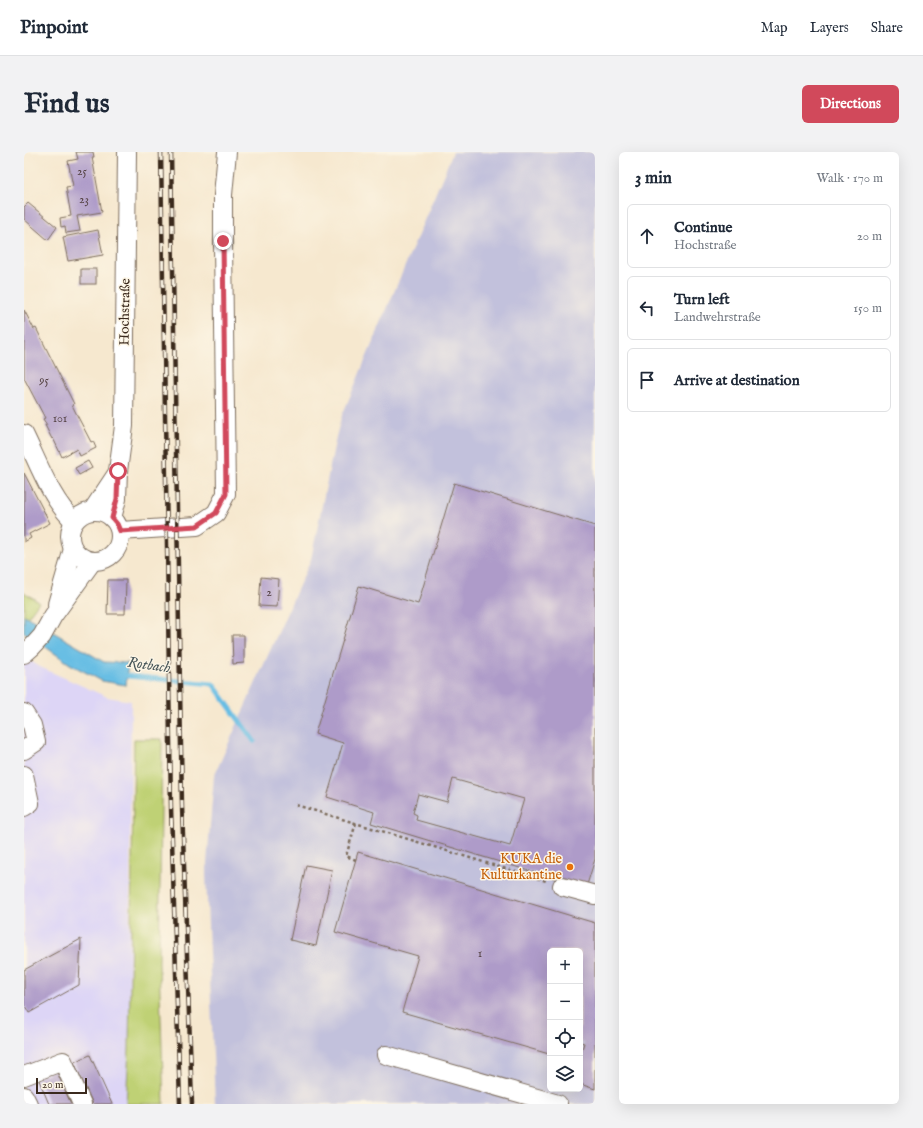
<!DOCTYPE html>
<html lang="en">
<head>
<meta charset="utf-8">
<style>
  body { margin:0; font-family:"IM FELL English",serif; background:#f2f2f3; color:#1f2937 }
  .controls { position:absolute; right:12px; bottom:12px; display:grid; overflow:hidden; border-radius:6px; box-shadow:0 4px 16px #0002 }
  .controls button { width:36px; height:36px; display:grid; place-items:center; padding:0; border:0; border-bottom:1px solid #e0e1e3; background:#fff; color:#1f2937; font:20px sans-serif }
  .scale { position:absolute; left:12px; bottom:10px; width:51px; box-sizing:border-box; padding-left:4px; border:2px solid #3b2a1e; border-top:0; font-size:11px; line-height:14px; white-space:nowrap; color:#3b2a1e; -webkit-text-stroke:3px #fcf5e5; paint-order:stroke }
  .stop { position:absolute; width:12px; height:12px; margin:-9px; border:3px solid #d1495b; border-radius:50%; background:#fff }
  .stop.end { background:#d1495b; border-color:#fff; box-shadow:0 1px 4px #0008 }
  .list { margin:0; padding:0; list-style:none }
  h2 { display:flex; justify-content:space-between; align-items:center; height:52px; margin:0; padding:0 16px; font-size:17px }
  h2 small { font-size:13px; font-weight:400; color:#747a83 }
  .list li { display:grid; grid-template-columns:26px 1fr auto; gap:12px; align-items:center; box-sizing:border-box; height:64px; margin:0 8px 8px; padding:0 8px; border:1px solid #e0e1e3; border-radius:6px }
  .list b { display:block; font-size:15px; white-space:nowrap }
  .list p { margin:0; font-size:13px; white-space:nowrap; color:#747a83 }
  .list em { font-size:13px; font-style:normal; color:#747a83 }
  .icon { flex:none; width:22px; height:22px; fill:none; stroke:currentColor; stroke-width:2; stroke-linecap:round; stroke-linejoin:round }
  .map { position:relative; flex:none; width:571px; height:952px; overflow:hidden; border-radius:6px }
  header { display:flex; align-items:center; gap:24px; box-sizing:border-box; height:56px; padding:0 20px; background:#fff; border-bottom:1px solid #e0e1e3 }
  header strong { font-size:19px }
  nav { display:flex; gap:22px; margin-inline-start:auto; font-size:14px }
  .intro { display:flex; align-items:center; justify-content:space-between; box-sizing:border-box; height:96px; padding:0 24px }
  h1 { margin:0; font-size:28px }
  .button { padding:10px 18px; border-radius:6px; background:#d1495b; color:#fff; font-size:14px; font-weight:700 }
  main { display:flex; gap:24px; padding:0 24px }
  aside { flex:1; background:#fff; border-radius:6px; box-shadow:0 4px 16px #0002 }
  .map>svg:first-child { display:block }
  .built { fill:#ddd5f6 }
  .industrial { fill:#c2c1dc; fill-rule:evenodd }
  .green { fill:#bfd174; stroke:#7d7e49 }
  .water { fill:#67bee4; stroke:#517481 }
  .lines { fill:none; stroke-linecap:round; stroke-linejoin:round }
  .stream { stroke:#67bee4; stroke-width:5 }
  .building { fill:#ae9bc9; fill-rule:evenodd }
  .minor-casing { stroke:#7c6c5c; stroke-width:20 }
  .path { stroke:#7c6c5c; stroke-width:2.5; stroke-dasharray:3 3; stroke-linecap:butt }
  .minor { stroke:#fff; stroke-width:18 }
  .rail-casing { stroke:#3b2a1e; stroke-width:4.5 }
  .rail { stroke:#fcf5e5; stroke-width:3; stroke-dasharray:9; stroke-linecap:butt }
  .route { stroke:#d1495b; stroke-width:5 }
  .food-dot { fill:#e8710a; stroke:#fcf5e5; stroke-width:1.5 }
  .labels { text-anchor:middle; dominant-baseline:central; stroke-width:3; stroke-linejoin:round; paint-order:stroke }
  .number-label { font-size:12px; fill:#584649 }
  .street-label { font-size:14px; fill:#3b2a1e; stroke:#fcf5e5 }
  .food-label { font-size:14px; fill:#c56008; stroke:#fcf5e5; text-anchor:end }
  .water-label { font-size:15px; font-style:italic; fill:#485659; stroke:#fcf5e5 }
</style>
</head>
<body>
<header>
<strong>Pinpoint</strong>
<nav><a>Map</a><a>Layers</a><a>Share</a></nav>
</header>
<div class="intro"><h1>Find us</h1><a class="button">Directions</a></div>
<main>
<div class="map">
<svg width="571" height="952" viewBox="0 0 571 952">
  <rect width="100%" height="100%" fill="#fcf5e5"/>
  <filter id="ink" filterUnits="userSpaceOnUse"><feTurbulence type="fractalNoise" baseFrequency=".025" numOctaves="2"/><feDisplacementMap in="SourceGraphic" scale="8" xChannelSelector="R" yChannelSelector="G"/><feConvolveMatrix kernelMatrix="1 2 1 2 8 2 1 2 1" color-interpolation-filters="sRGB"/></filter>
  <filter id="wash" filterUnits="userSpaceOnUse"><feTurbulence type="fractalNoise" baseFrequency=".012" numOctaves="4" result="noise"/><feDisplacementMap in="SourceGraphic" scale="16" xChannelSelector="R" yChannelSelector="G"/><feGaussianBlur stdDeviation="0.9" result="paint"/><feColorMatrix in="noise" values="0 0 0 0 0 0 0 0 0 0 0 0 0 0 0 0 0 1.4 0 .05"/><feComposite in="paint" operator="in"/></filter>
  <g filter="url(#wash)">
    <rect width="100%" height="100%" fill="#f6e8cf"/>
    <!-- built -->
    <polygon class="built" points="0,505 16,515 83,545 107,549 105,897 102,952 0,952"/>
    <!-- industrial -->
    <path class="industrial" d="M429 0H571V952H191L182 723 190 624 287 407 312 285 317 266ZM526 799H556V937H526Z"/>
    <!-- green -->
    <g class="green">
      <polygon points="0,440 15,450 0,470"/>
      <polygon points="110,587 138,587 135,811 140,952 102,952 105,897"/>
    </g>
    <!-- water -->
    <polygon class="water" points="0,463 80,510 104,511 102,533 78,529 46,512 0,480"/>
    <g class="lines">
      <!-- stream -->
      <polyline class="stream" points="98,522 104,524 189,532 230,589"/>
    </g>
    <g id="blocks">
      <!-- building -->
      <g class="building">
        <polygon points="52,0 69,0 70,5 68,5 78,60 53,64 56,79 42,81 41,74 37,75 36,66 47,64 42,35 49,34 44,9 54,7"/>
        <polygon points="4,51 33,75 24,88 0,67 0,55"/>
        <polygon points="74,78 79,103 44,109 39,85"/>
        <rect x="57" y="117" width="15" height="15"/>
        <polygon points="0,158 10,177 12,176 50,252 48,253 54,265 67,290 69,289 72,296 56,304 53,297 38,305 29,286 28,287 21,273 23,273 19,267 21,266 0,226"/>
        <polygon points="64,309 68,316 55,323 51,316"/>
        <polygon points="0,321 26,371 5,382 7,386 0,390"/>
        <path d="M430 331 571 374V707L562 736 347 671 350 660 303 645 319 591 291 582 335 434 394 452ZM429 627 500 647 486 694 392 668 393 663 389 661 394 642 423 650Z"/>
        <polygon points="237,425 255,427 253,455 235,454"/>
        <polygon points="84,428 102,428 101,462 83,462"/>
        <polygon points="208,483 220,483 220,511 209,512"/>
        <polygon points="334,700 571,771 571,937 556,932 556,904 560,891 556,890 556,799 526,799 526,898 525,902 378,860 394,804 311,780"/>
        <polygon points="282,713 308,718 292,794 266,788"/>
        <polygon points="57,787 55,833 5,861 0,852 0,818"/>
        <polygon points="66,903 88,952 69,952 50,910"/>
        <polygon points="32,918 47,952 25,952 14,926"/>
      </g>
    </g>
  </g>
  <g filter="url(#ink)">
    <use href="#blocks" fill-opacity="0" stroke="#7c6c5c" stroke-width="1"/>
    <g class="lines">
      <!-- minor casing -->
      <g class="minor-casing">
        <g id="minor">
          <path d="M0 282C14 310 27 348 50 369"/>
          <circle cx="71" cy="384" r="25"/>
          <polyline points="68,359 94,320"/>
          <polyline points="88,366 93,347 94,319 100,274 103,0"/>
          <polyline points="96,379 173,374 192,361 202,342 199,89 199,43 203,0"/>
          <polyline points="33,452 49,397"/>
          <polyline points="0,502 8,495 18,484 29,464 68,410"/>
          <polyline points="0,561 8,573 12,590 0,598"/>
          <polyline points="0,623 6,651 0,655"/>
          <polyline points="538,734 571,743"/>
          <polyline points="362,903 534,952"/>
          <polyline points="0,924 39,909 58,952"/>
          <polyline points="0,944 4,952"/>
        </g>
      </g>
      <!-- path -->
      <g class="path">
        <polyline points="272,653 522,729"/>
        <polyline points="332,708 322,704 332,671"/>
      </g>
      <!-- minor -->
      <use href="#minor" class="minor"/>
      <!-- rail casing -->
      <g class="rail-casing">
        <g id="rail">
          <polyline points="137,0 147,655 156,952"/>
          <polyline points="147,0 158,654 168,952"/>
        </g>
      </g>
      <!-- rail -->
      <use href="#rail" class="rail"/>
    </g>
  </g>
  <g class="lines" filter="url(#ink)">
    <!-- route -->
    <polyline class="route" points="94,319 93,347 88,366 93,372 96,379 173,374 192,361 202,342 199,89"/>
  </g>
  <!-- markers -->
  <circle class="food-dot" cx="546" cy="715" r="4"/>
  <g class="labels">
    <!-- number labels -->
    <g class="number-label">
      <text x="58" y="19">25</text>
      <text x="60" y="47">23</text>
      <text x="20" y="228">95</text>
      <text x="36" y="266">101</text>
      <text x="245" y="440">2</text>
      <text x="456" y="801">1</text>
    </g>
    <!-- street labels -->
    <g class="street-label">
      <text transform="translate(101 160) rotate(-89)">Hochstraße</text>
    </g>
    <!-- food labels -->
    <g class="food-label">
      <text x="538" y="707">KUKA die<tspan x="538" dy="16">Kulturkantine</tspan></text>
    </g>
    <!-- water labels -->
    <g class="water-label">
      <text transform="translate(125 513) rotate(8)">Rotbach</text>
    </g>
  </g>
</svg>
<div class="controls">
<button>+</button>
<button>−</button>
<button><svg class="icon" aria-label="locate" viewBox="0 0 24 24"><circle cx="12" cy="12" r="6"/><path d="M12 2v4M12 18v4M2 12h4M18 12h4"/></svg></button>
<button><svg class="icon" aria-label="layers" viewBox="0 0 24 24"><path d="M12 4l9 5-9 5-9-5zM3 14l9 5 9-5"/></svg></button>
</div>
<div class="scale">20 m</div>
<div class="stop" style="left:94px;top:319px"></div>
<div class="stop end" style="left:199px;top:89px"></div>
</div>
<aside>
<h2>3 min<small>Walk · 170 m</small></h2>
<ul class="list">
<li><svg class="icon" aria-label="ahead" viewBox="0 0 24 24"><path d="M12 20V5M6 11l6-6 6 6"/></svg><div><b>Continue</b><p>Hochstraße</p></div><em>20 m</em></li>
<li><svg class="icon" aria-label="left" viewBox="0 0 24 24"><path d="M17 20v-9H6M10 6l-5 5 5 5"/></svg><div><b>Turn left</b><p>Landwehrstraße</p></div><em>150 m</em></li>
<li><svg class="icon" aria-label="arrive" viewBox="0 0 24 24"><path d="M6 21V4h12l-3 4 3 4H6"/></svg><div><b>Arrive at destination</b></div></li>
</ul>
</aside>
</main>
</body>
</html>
